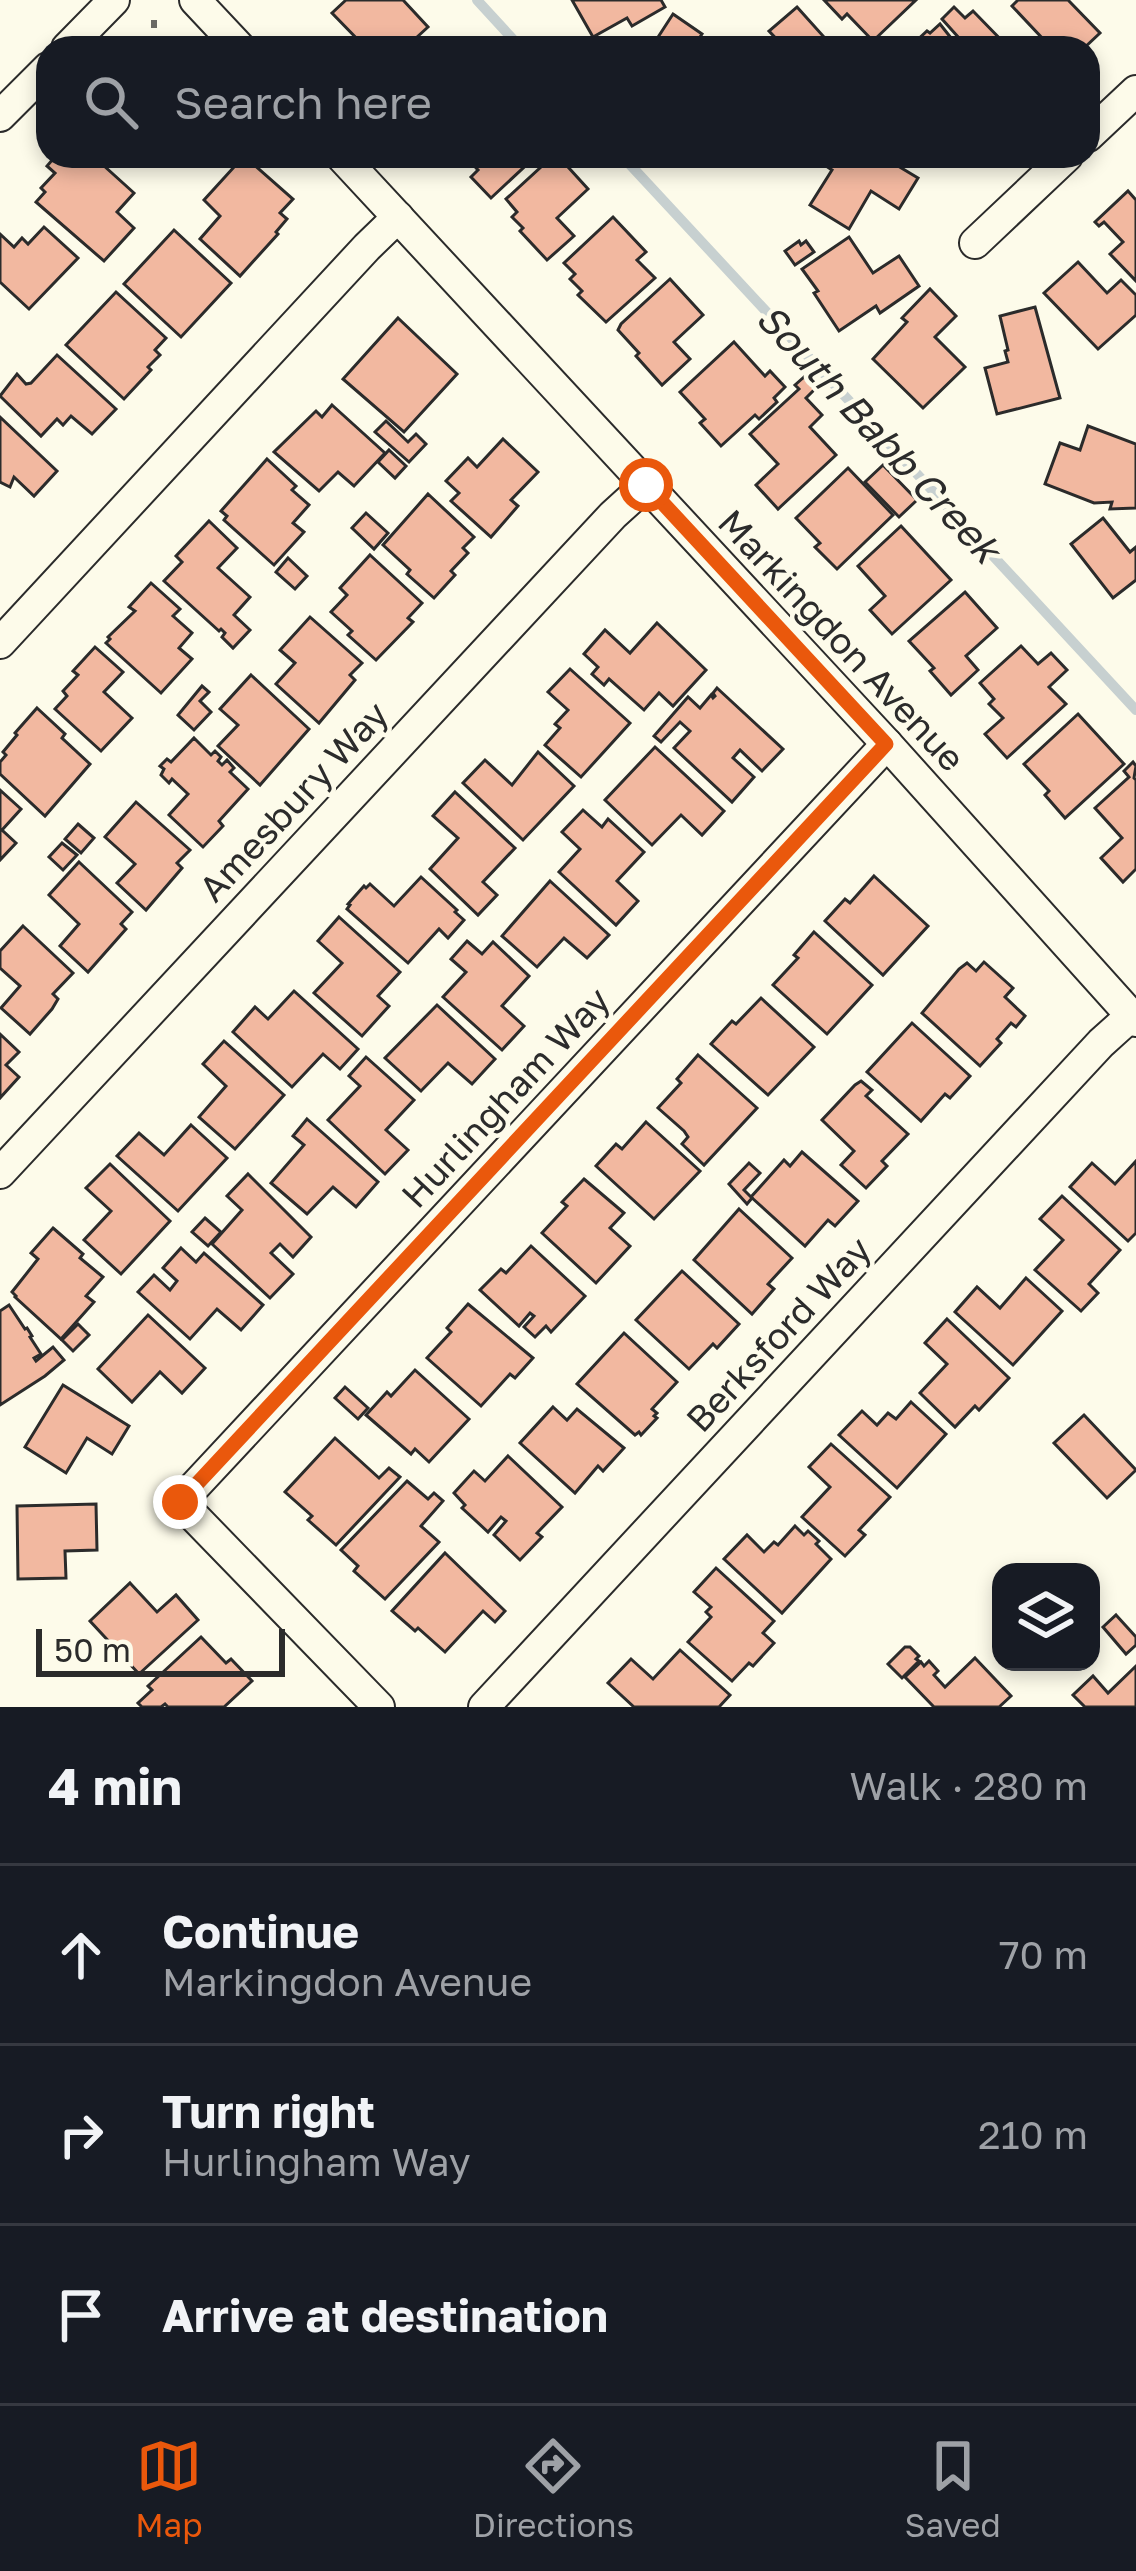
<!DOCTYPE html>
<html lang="en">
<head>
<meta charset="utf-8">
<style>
  body { margin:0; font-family:"Golos Text",sans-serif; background:#20242c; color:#f1f3f6 }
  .controls { position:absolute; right:36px; bottom:36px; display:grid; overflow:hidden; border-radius:24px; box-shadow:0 6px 18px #0003 }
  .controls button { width:108px; height:108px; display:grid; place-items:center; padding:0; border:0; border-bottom:3px solid #363941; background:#171b24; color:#f1f3f6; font:60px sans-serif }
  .scale { position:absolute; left:36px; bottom:30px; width:249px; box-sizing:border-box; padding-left:12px; border:6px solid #2b2b2b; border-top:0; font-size:33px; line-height:42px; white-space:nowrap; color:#2b2b2b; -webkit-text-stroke:9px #fdfbea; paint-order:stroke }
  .stop { position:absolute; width:36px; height:36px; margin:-27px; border:9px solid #ea580c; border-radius:50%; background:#fff }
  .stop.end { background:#ea580c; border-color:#fff; box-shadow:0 3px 12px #0008 }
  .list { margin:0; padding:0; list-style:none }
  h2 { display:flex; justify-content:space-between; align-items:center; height:156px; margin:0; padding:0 48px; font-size:51px }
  h2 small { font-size:39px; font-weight:400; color:#9ea1a6 }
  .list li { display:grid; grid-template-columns:78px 1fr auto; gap:36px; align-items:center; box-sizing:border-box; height:180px; padding:0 48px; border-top:3px solid #363941 }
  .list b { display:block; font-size:45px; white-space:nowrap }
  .list p { margin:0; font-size:39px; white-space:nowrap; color:#9ea1a6 }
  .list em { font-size:39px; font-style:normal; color:#9ea1a6 }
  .icon { flex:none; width:66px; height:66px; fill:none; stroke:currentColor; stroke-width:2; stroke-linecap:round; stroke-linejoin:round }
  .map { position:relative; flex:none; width:1136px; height:1707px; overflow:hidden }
  .search { position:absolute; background:#171b24; box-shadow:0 6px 18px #0003; left:36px; right:36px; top:36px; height:132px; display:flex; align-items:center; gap:30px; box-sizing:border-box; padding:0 42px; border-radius:36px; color:#9ea1a6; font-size:45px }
  .sheet { height:696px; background:#171b24 }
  nav { display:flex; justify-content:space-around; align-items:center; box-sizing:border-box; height:168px; border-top:3px solid #363941; background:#171b24; font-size:33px; color:#9ea1a6 }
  nav a { display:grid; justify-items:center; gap:6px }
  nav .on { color:#ea580c }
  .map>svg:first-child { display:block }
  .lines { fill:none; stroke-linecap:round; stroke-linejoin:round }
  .stream { stroke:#c7d0d0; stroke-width:10 }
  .building { fill:#f2b8a0; stroke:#2b2b2b; stroke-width:3 }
  .minor-casing { stroke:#2b2b2b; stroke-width:34 }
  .path { stroke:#6a6964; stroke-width:6; stroke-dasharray:9 6; stroke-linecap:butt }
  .minor { stroke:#fdfbea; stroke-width:30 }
  .route { stroke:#ea580c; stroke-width:15 }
  .labels { text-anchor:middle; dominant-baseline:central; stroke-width:9; stroke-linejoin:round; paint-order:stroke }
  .street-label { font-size:36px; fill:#2b2b2b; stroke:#fdfbea }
  .water-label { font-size:39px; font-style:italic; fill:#2b2b2b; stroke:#fdfbea }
</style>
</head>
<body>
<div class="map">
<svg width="1136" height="1707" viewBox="0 0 1136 1707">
  <rect width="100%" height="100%" fill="#fdfbea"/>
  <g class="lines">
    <!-- stream -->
    <g class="stream">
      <polyline points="477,0 521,48"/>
      <polyline points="622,156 1136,710"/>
    </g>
  </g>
  <!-- building -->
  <g class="building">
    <polygon points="346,0 403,0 428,27 405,48 360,48 363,45 332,13"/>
    <polygon points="572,0 661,0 665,7 632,26 627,18 593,37"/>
    <polygon points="824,0 916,0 873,41 847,14 842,19"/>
    <polygon points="1018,0 1068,0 1100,33 1084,48 1033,48 1043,39 1012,6"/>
    <polygon points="797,7 824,37 817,43 822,48 785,48 769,31"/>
    <polygon points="954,7 965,18 973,11 1009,48 968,48 942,19"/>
    <polygon points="673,14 702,34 693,48 651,48"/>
    <polygon points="940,24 959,48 915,48 912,45 927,31 930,33"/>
    <polygon points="65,156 93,156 134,193 117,212 134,228 104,261 36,202 45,192 41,188 55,173 47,166 53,159 58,163"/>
    <polygon points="244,156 293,199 280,213 287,219 276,232 278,234 240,276 200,239 220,216 204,200"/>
    <polygon points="465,156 536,156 491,198 471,177 478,170"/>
    <polygon points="553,156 558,156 588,189 557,218 574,236 547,260 520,231 523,228 512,217 517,212 506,199"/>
    <polygon points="811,156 871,156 881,162 883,157 918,178 899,209 871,191 849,229 810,205 832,170"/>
    <polygon points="1128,191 1136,200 1136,281 1110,254 1123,242 1104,222 1099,226 1095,222"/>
    <polygon points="613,217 646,252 637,260 655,278 606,322 578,295 582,291 570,279 575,274 564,263"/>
    <polygon points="44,227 78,258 29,309 0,282 0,234 14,247 22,238 28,244"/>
    <polygon points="174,230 231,283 181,337 124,284"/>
    <polygon points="849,237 873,273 899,256 919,286 880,313 876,306 839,331 814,293 818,291 802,269"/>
    <polygon points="799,241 801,245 806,241 814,252 795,265 785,251"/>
    <polygon points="1078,262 1107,293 1121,280 1136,295 1136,315 1098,349 1044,293"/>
    <polygon points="670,279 703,315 674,342 690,359 662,385 636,356 639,353 618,330 621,324"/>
    <polygon points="930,289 956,316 935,337 965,367 923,408 873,359 907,322 902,318"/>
    <polygon points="116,292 166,338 155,350 160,355 148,367 151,370 124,399 66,345"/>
    <polygon points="1035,307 1060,398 997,414 985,368 1008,362 1005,351 1008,350 1000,316"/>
    <polygon points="398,318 457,374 404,432 343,379"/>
    <polygon points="734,342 765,376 770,371 785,387 774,398 777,402 759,419 755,415 721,446 700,423 705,419 680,392"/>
    <polygon points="57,355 116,409 92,434 71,416 63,425 57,419 41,436 0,396 17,374 26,384 31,383"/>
    <polygon points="804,377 815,389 806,398 822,415 810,427 836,455 778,509 756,485 778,464 750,434 799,389 795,385"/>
    <polygon points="332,405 385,453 354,486 338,472 319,491 274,452 316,411 322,417"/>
    <polygon points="0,417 57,471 34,496 14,477 10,487 0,482"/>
    <polygon points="386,421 408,442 416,434 426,444 409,462 375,432"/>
    <polygon points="1088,426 1136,444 1136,508 1110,509 1112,502 1094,503 1045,484 1060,443 1080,450"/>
    <polygon points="503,439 538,472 511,500 518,506 491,537 451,501 459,493 446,481 468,458 477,467"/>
    <polygon points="389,450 406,466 395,478 378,462"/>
    <polygon points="267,459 296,486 292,490 309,505 293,523 304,532 274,565 224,520 227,516 221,511"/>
    <polygon points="883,465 917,500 899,517 865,482"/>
    <polygon points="848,468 893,515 837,569 815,547 820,543 796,518"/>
    <polygon points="428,494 474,537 463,548 468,553 451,571 455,575 434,598 407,574 410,570 383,545"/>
    <polygon points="366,513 388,533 374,549 352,528"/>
    <polygon points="1103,518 1130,552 1136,547 1136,580 1113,598 1071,544"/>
    <polygon points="209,521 237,548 218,568 250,597 234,615 250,630 233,648 222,637 225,633 221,629 219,631 164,581 182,562 176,556"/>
    <polygon points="901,526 951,580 892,634 870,610 885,596 858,566"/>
    <polygon points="370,555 422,603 408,618 413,622 376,660 348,635 352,631 331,612 347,595 340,588"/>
    <polygon points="288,558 307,576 295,589 276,572"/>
    <polygon points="151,583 180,609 173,616 192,633 179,648 192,659 161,693 106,643 110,639 108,637 135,611 129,607"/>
    <polygon points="965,592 997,628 966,656 978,670 951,695 930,671 934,668 909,641"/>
    <polygon points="310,617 362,663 350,675 355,680 319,723 276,684 295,663 280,650"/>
    <polygon points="657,623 706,670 673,706 659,693 644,710 609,679 604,685 592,674 598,667 584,654 605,630 630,653"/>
    <polygon points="1021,646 1038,664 1051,653 1067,670 1049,687 1066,704 1007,758 985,734 1003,718 989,704 994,699 980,683"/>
    <polygon points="95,647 123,672 104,692 132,718 101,751 55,709 67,696 63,691 78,675 73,671"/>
    <polygon points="570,669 630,723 581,777 545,745 560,728 555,724 568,710 548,692"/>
    <polygon points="251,675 309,729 260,785 218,746 238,725 220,709"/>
    <polygon points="202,686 209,692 200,701 211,712 194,730 178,715"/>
    <polygon points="717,688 783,749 762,771 740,750 733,758 754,777 732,802 674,748 690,731 680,722 661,742 654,736 688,697 700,708 711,695 713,698 715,696 713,693"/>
    <polygon points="37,708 65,734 62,738 90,764 45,816 0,774 0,762 6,755 3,752 17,735 15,733"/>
    <polygon points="1078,714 1124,764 1065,818 1045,795 1049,791 1024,764"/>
    <polygon points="194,738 211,755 215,751 221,757 218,761 222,765 227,760 234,768 230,772 248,789 219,821 223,826 203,847 169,815 188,794 172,779 169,783 161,775 164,769 160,766 167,759 171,762"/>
    <polygon points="655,747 724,811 702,835 681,815 652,845 605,800"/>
    <polygon points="538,752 574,786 523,840 463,783 485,760 512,785"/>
    <polygon points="1133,762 1136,766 1134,778 1136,780 1136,869 1123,882 1101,858 1122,838 1095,808 1129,777 1124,771"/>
    <polygon points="0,790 21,809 2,830 16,843 0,860"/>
    <polygon points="455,792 515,848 483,882 497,895 478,915 430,869 458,838 433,816"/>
    <polygon points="136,802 190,850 177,863 182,868 146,910 117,883 135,864 105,837"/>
    <polygon points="583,810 602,827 608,819 644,852 617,881 638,901 616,925 559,872 580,849 562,832"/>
    <polygon points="78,824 94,838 81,853 65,839"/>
    <polygon points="62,843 77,855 63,870 49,857"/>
    <polygon points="79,862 132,912 121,924 126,929 88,972 60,946 79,924 49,895"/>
    <polygon points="874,876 928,926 883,975 825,921 845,899 850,903"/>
    <polygon points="421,877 457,910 455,912 464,920 448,938 439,929 408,963 347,909 350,905 348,904 364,886 366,888 370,884 394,906"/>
    <polygon points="550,881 609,935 587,958 564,938 537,967 502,936"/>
    <polygon points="339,917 400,972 378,996 389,1006 362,1036 314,993 342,963 318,941"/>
    <polygon points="23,926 73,973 53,994 58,999 52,1009 30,1034 1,1008 20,986 0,968 0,951"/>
    <polygon points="814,932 872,985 827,1034 773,985 798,958 794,955"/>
    <polygon points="467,941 482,954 493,942 529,976 502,1006 524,1026 502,1050 443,997 466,972 451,959"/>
    <polygon points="984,962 1013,988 1005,997 1025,1016 1016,1027 1011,1023 997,1039 1001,1043 980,1066 922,1013 959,969 967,963 976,971"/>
    <polygon points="294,991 358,1049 340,1069 323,1054 292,1087 233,1032 255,1007 268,1019"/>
    <polygon points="761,998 814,1047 768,1095 711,1044 732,1021 736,1024"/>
    <polygon points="437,1005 495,1059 472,1084 448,1063 421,1091 385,1058"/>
    <polygon points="912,1023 970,1076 950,1098 945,1094 921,1121 867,1072"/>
    <polygon points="0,1034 19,1052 6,1065 19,1077 0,1098"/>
    <polygon points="224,1041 284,1095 235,1149 199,1117 226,1086 203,1064"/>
    <polygon points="698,1055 757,1108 704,1165 682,1144 688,1137 684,1131 658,1108 681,1083 677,1079"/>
    <polygon points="366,1057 414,1100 386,1130 408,1150 385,1174 328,1120 360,1086 349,1076"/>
    <polygon points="861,1081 872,1090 866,1096 908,1134 882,1161 887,1166 866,1188 841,1165 854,1151 822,1120 855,1085"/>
    <polygon points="307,1119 378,1182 356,1207 333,1187 307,1214 271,1183 304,1145 293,1136"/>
    <polygon points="646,1122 700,1171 654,1219 596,1166 616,1144 622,1149"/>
    <polygon points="191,1125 227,1158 178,1211 117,1156 139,1133 164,1155"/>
    <polygon points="802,1152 858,1201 835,1226 828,1220 805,1246 751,1197 784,1160 790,1166"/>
    <polygon points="1136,1161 1136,1233 1128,1241 1070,1187 1092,1163 1115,1184"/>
    <polygon points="749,1163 760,1173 744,1190 752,1198 747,1204 729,1184"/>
    <polygon points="110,1164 170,1221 121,1274 84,1240 111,1211 86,1188"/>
    <polygon points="248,1174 311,1237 293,1257 280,1244 271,1253 293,1274 270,1298 212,1244 242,1210 227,1196"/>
    <polygon points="584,1179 624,1213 610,1228 630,1246 596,1283 542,1233 567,1206 562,1202"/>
    <polygon points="1062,1196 1120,1250 1089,1284 1098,1293 1081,1311 1035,1270 1063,1240 1040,1219"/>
    <polygon points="739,1209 792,1258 768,1284 774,1289 752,1314 694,1260"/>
    <polygon points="205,1218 221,1232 208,1246 192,1232"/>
    <polygon points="53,1228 83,1254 80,1258 103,1277 86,1296 94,1302 61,1339 15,1297 16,1296 12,1292 38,1259 31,1253"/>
    <polygon points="531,1246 585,1296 551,1332 546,1326 535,1337 524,1327 534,1316 530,1313 519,1326 480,1290 501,1269 506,1273"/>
    <polygon points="181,1248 196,1262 204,1253 263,1305 241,1330 217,1309 190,1339 138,1292 154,1275 170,1290 177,1281 163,1268"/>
    <polygon points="682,1271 739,1324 717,1348 713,1344 689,1369 636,1320"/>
    <polygon points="1026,1278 1062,1311 1013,1365 955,1312 977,1287 1000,1308"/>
    <polygon points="468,1304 533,1358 515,1378 510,1374 481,1406 427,1358 451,1332 447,1328"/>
    <polygon points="9,1305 25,1329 27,1328 32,1336 30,1337 41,1354 34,1358 36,1361 53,1347 64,1360 45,1376 0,1405 0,1311"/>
    <polygon points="148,1315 205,1368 182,1393 160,1372 132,1402 98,1369"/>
    <polygon points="947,1319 1009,1378 979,1410 975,1406 955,1427 920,1393 947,1364 925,1343"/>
    <polygon points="78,1324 89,1335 73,1351 62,1340"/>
    <polygon points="624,1333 677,1382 652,1409 657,1413 654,1416 657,1418 641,1435 639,1432 635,1435 577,1384"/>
    <polygon points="415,1370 469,1419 429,1462 415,1449 411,1454 366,1415 387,1392 391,1396"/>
    <polygon points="63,1385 129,1426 112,1454 87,1438 66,1473 25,1447"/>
    <polygon points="345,1387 368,1408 358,1419 335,1398"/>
    <polygon points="911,1402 946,1434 897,1488 839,1435 862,1411 877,1425 888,1413 896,1419"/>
    <polygon points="553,1407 567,1420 577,1409 624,1448 603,1471 598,1466 575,1493 520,1443"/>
    <polygon points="1084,1415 1136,1470 1107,1498 1054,1443"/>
    <polygon points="335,1438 379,1478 389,1468 400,1477 336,1545 308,1520 312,1516 285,1492"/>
    <polygon points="831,1444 890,1497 859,1530 865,1535 845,1556 802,1517 830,1487 809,1467"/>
    <polygon points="508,1456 562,1507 537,1533 542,1537 520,1560 494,1535 506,1521 501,1517 488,1532 462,1508 465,1505 454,1493 474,1471 485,1481"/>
    <polygon points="407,1481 428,1499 434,1493 443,1501 421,1526 439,1542 385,1599 354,1571 358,1566 341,1550"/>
    <polygon points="96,1504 97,1550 65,1551 66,1578 18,1579 17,1506"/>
    <polygon points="795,1526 804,1535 808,1531 819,1541 816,1544 831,1559 782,1613 724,1559 747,1535 764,1552 774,1542 778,1545"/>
    <polygon points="445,1553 505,1611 495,1622 483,1611 445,1652 418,1628 415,1631 392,1611"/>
    <polygon points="716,1568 774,1621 763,1633 774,1643 753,1666 749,1663 732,1681 688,1642 711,1617 706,1612 711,1607 694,1592"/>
    <polygon points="130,1583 157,1612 176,1595 198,1620 139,1674 90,1621"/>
    <polygon points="1116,1615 1136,1637 1136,1645 1126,1654 1103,1627"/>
    <polygon points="201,1637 226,1663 231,1659 252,1681 224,1707 168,1707 165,1704 161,1707 142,1707 138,1703 152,1690 148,1686"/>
    <polygon points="905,1647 910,1647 919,1656 916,1659 919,1661 902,1678 888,1664"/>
    <polygon points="680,1650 730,1695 719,1707 634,1707 608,1683 631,1659 653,1679"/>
    <polygon points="975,1658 1011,1696 999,1707 934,1707 905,1677 921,1662 924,1666 929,1661 938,1671 934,1675 945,1687"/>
    <polygon points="1136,1666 1136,1707 1085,1707 1073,1695 1093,1676 1108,1693"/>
  </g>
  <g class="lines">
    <!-- minor casing -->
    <g class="minor-casing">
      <g id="minor">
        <polyline points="195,0 240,48"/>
        <polyline points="67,48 114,0"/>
        <polyline points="0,116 48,68"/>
        <polyline points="1088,136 1136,91"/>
        <polyline points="341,156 887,744 1136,1021"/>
        <polyline points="975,243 1067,156"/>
        <polyline points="0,643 367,247 398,217"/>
        <polyline points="0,1173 613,515 646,485"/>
        <polyline points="379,1707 180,1502 887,744"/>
        <polyline points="484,1707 1101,1043 1131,1016"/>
      </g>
    </g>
    <!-- path -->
    <polyline class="path" points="154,28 154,20"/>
    <!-- minor -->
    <use href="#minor" class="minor"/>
  </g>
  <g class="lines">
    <!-- route -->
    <polyline class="route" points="180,1502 886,744 646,485"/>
  </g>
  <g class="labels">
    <!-- street labels -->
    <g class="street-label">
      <text transform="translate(842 640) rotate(47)">Markingdon Avenue</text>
      <text transform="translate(293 801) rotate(-47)">Amesbury Way</text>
      <text transform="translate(505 1097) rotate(-47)">Hurlingham Way</text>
      <text transform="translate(778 1334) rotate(-47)">Berksford Way</text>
    </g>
    <!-- water labels -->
    <g class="water-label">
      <text transform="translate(879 433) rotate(47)">South Babb Creek</text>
    </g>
  </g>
</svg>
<div class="controls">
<button><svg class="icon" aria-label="layers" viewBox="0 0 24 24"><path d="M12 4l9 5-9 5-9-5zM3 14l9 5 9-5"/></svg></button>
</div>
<div class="scale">50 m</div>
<div class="stop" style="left:646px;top:485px"></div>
<div class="stop end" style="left:180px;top:1502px"></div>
<div class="search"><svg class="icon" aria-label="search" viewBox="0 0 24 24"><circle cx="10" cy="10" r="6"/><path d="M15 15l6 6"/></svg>Search here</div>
</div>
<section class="sheet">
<h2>4 min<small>Walk · 280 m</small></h2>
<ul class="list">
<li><svg class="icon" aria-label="ahead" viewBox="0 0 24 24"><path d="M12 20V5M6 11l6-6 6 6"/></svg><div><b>Continue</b><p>Markingdon Avenue</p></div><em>70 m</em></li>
<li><svg class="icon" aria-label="right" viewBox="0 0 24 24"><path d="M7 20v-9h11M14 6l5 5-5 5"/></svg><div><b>Turn right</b><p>Hurlingham Way</p></div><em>210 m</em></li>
<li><svg class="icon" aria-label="arrive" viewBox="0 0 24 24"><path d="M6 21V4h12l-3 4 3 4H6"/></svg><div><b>Arrive at destination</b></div></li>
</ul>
</section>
<nav>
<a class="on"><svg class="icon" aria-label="map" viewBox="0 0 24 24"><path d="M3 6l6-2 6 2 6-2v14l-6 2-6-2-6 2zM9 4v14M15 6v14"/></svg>Map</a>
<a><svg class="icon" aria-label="directions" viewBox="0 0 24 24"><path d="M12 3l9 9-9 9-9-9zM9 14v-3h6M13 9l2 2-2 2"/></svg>Directions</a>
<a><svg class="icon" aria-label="saved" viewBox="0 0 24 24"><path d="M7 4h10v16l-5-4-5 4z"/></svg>Saved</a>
</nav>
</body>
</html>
